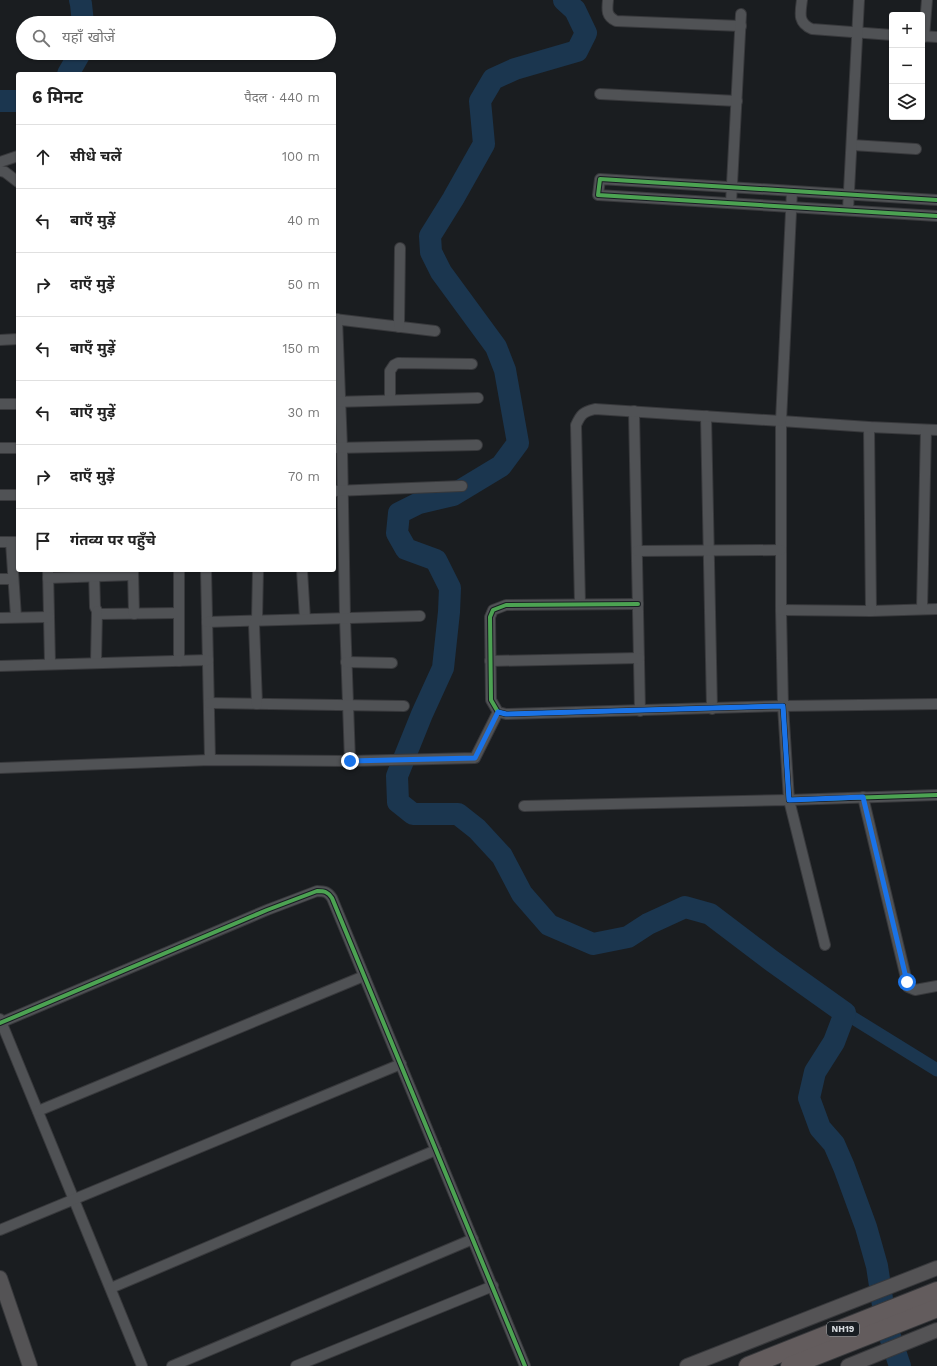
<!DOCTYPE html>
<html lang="hi">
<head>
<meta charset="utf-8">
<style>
  body { margin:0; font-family:"Work Sans","Noto Sans Devanagari",sans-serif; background:#f6f6f6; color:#222 }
  .controls { position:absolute; right:12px; top:12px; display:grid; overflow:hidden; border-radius:4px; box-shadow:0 1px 3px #0004 }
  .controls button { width:36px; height:36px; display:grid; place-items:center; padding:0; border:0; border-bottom:1px solid #e0e0e0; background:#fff; color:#222; font:20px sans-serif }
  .stop { position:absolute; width:12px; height:12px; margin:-9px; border:3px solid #1a73e8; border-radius:50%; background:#fff }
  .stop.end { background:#1a73e8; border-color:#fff; box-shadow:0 1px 4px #0008 }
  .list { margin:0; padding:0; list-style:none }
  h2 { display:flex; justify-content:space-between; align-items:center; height:52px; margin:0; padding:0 16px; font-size:17px }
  h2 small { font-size:13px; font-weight:400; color:#767676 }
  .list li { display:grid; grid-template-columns:26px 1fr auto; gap:12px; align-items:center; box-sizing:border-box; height:64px; padding:0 16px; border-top:1px solid #e0e0e0 }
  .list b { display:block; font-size:15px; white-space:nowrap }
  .list em { font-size:13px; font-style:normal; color:#767676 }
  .icon { flex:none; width:22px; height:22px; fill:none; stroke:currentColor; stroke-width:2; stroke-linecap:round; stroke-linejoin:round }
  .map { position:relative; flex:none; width:937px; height:1366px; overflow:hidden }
  .search { position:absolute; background:#fff; box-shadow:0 1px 3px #0004; left:16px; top:16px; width:320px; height:44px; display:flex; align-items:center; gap:10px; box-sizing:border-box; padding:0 14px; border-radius:22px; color:#767676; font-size:15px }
  .panel { position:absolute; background:#fff; box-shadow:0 1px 3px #0004; left:16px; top:72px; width:320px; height:500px; border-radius:4px }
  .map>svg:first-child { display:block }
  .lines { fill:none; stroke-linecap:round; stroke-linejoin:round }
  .canal { stroke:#1b364f; stroke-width:13 }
  .river { stroke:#1b364f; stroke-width:22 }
  .street-casing { stroke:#38393c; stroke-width:12 }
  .secondary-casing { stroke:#38393c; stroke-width:16 }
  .highway-casing { stroke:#38393c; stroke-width:20 }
  .street { stroke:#505255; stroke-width:10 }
  .secondary { stroke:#545355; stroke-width:14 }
  .highway { stroke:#635c5d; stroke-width:18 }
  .cycleway-casing { stroke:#181d22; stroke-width:6 }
  .cycleway { stroke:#4ca352; stroke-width:4 }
  .route { stroke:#1a73e8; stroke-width:5 }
  .labels { text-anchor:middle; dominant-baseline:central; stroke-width:3.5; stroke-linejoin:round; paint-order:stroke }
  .shield { fill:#181d22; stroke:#9ea2a6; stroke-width:1 }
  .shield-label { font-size:9px; font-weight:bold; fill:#d7dbdf }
</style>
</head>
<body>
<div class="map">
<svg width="937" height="1366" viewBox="0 0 937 1366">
  <rect width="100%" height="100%" fill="#1a1d20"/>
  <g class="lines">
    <!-- canal -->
    <polyline class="canal" points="845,1013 937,1070"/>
    <!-- river -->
    <g class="river">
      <polyline points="80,0 81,4 83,23"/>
      <polyline points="564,0 575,10 586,33 577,51 515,69 493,79 480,101 484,144 453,199 430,236 431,252 441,272 496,347 505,370 518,443 501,466 453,495 419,503 399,513 397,533 406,549 436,560 450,588 449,612 443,668 422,714 397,776 398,802 413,814 458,814 477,829 502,856 522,894 549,925 593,944 628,937 648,924 685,907 710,914 772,961 845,1013 834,1042 815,1072 809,1098 820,1128 834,1144 844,1167 866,1227 877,1266 886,1325 900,1366"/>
      <polyline points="68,74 80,53"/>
      <polyline points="0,101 18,101"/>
    </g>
    <!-- street casing -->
    <g class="street-casing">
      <g id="street">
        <path d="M608 0C607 10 606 16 616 21L741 26"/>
        <path d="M802 0C800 14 798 23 812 29L892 35"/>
        <polyline points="922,36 937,37"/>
        <polyline points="924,37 927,0"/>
        <polyline points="600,94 737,101"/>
        <polyline points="852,145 916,149"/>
        <polyline points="0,162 18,156"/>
        <polyline points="0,171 5,172 18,182"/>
        <polyline points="937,200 600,179 598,195 937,216"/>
        <polyline points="731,203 741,14"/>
        <polyline points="848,210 859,0"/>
        <polyline points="334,319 435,331"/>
        <polyline points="337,319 342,448 345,618 350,761"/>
        <polyline points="399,327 400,248"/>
        <polyline points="0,340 18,339"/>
        <polyline points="390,400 390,371 394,365 398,363 472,364"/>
        <polyline points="334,402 478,398"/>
        <polyline points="0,404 18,404"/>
        <polyline points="634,411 640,711"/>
        <polyline points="706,416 712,709"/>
        <polyline points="869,427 871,611 937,609"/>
        <polyline points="937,430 869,427 781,421 781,610 783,706 937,704"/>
        <polyline points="0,448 18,448"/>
        <polyline points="334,448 477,445"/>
        <polyline points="334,491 462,486"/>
        <polyline points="0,495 18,495"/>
        <polyline points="0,542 18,542"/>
        <polyline points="11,542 16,617"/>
        <polyline points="637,551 781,550"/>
        <polyline points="48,570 50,664"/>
        <polyline points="94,570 95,607 97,611 99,614 179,613"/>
        <polyline points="133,570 134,614"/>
        <polyline points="179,570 179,661"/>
        <polyline points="206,570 210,760"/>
        <polyline points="302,570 305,619"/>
        <polyline points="48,578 133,575"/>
        <polyline points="0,579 13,579"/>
        <path d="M580 604 576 425C581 414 583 412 595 409L781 421 792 191"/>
        <polyline points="638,604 506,605 493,610 490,617 491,700 498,712 506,714 783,706 789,800 937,795"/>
        <polyline points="922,609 926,430"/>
        <polyline points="781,610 871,611"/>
        <polyline points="0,618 49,617"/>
        <polyline points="207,622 420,616"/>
        <polyline points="490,661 639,658"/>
        <polyline points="346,662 392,663"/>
        <polyline points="96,663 97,611"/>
        <polyline points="0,666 208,660"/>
        <polyline points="209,703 404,706"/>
        <polyline points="257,704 254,624 257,620 258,570"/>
        <polyline points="0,768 210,760 350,761 475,758 498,712"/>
        <polyline points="863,797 907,982 908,987 915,990 937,986"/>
        <polyline points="524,806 789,800 825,945"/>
        <polyline points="0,1019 142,1366"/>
        <path d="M0 1023 267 910 317 891C325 891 328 892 332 898L525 1366"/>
        <polyline points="38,1111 364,976"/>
        <polyline points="0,1230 401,1064"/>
        <polyline points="111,1288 436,1150"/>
        <polyline points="172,1366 473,1239"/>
        <polyline points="296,1366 493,1286"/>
      </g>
    </g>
    <!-- secondary casing -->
    <g class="secondary-casing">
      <g id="secondary">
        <polyline points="0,1278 30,1366"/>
        <polyline points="687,1366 937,1268"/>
        <polyline points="848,1366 937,1330"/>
      </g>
    </g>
    <!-- highway casing -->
    <g class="highway-casing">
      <g id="highway">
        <polyline points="748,1366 937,1291"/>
        <polyline points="790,1366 937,1308"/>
      </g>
    </g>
    <!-- street -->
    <use href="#street" class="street"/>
    <!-- secondary -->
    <use href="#secondary" class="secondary"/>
    <!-- highway -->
    <use href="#highway" class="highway"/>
    <!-- cycleway casing -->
    <g class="cycleway-casing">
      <g id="cycleway">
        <polyline points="937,200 600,179 598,195 937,216"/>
        <polyline points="638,604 506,605 493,610 490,617 491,700 498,712 506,714 783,706 789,800 937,795"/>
        <path d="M0 1023 267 910 317 891C325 891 328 892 332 898L525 1366"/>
      </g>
    </g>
    <!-- cycleway -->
    <use href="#cycleway" class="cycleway"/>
  </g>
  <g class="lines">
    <!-- route -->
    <polyline class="route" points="350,761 475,758 498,712 506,714 783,706 789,800 863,797 907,982"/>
  </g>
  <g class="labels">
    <!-- shield labels -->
    <rect class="shield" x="827" y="1322" width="32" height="14" rx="3"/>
    <g class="shield-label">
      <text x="843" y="1329">NH19</text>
    </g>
  </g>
</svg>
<div class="controls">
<button>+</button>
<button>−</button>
<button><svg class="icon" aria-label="layers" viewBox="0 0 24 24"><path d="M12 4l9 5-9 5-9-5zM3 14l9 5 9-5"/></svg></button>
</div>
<div class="stop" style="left:907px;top:982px"></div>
<div class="stop end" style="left:350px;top:761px"></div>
<div class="search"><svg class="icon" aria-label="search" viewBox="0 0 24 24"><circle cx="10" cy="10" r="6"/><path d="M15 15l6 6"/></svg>यहाँ खोजें</div>
<section class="panel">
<h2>6 मिनट<small>पैदल · 440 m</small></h2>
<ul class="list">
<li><svg class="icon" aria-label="ahead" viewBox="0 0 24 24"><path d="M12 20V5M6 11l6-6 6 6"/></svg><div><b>सीधे चलें</b></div><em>100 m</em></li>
<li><svg class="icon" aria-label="left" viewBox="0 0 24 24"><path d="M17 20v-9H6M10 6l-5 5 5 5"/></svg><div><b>बाएँ मुड़ें</b></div><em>40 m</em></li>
<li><svg class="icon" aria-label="right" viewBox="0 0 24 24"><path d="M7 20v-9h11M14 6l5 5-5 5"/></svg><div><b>दाएँ मुड़ें</b></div><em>50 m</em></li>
<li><svg class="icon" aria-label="left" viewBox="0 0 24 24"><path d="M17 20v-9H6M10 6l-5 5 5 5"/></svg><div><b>बाएँ मुड़ें</b></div><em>150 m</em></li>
<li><svg class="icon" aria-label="left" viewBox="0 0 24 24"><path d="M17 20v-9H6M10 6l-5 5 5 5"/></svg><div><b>बाएँ मुड़ें</b></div><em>30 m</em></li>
<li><svg class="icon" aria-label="right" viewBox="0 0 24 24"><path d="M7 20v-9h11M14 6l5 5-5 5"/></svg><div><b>दाएँ मुड़ें</b></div><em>70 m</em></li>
<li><svg class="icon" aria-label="arrive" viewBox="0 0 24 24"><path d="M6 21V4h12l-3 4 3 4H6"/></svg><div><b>गंतव्य पर पहुँचे</b></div></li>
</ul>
</section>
</div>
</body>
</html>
